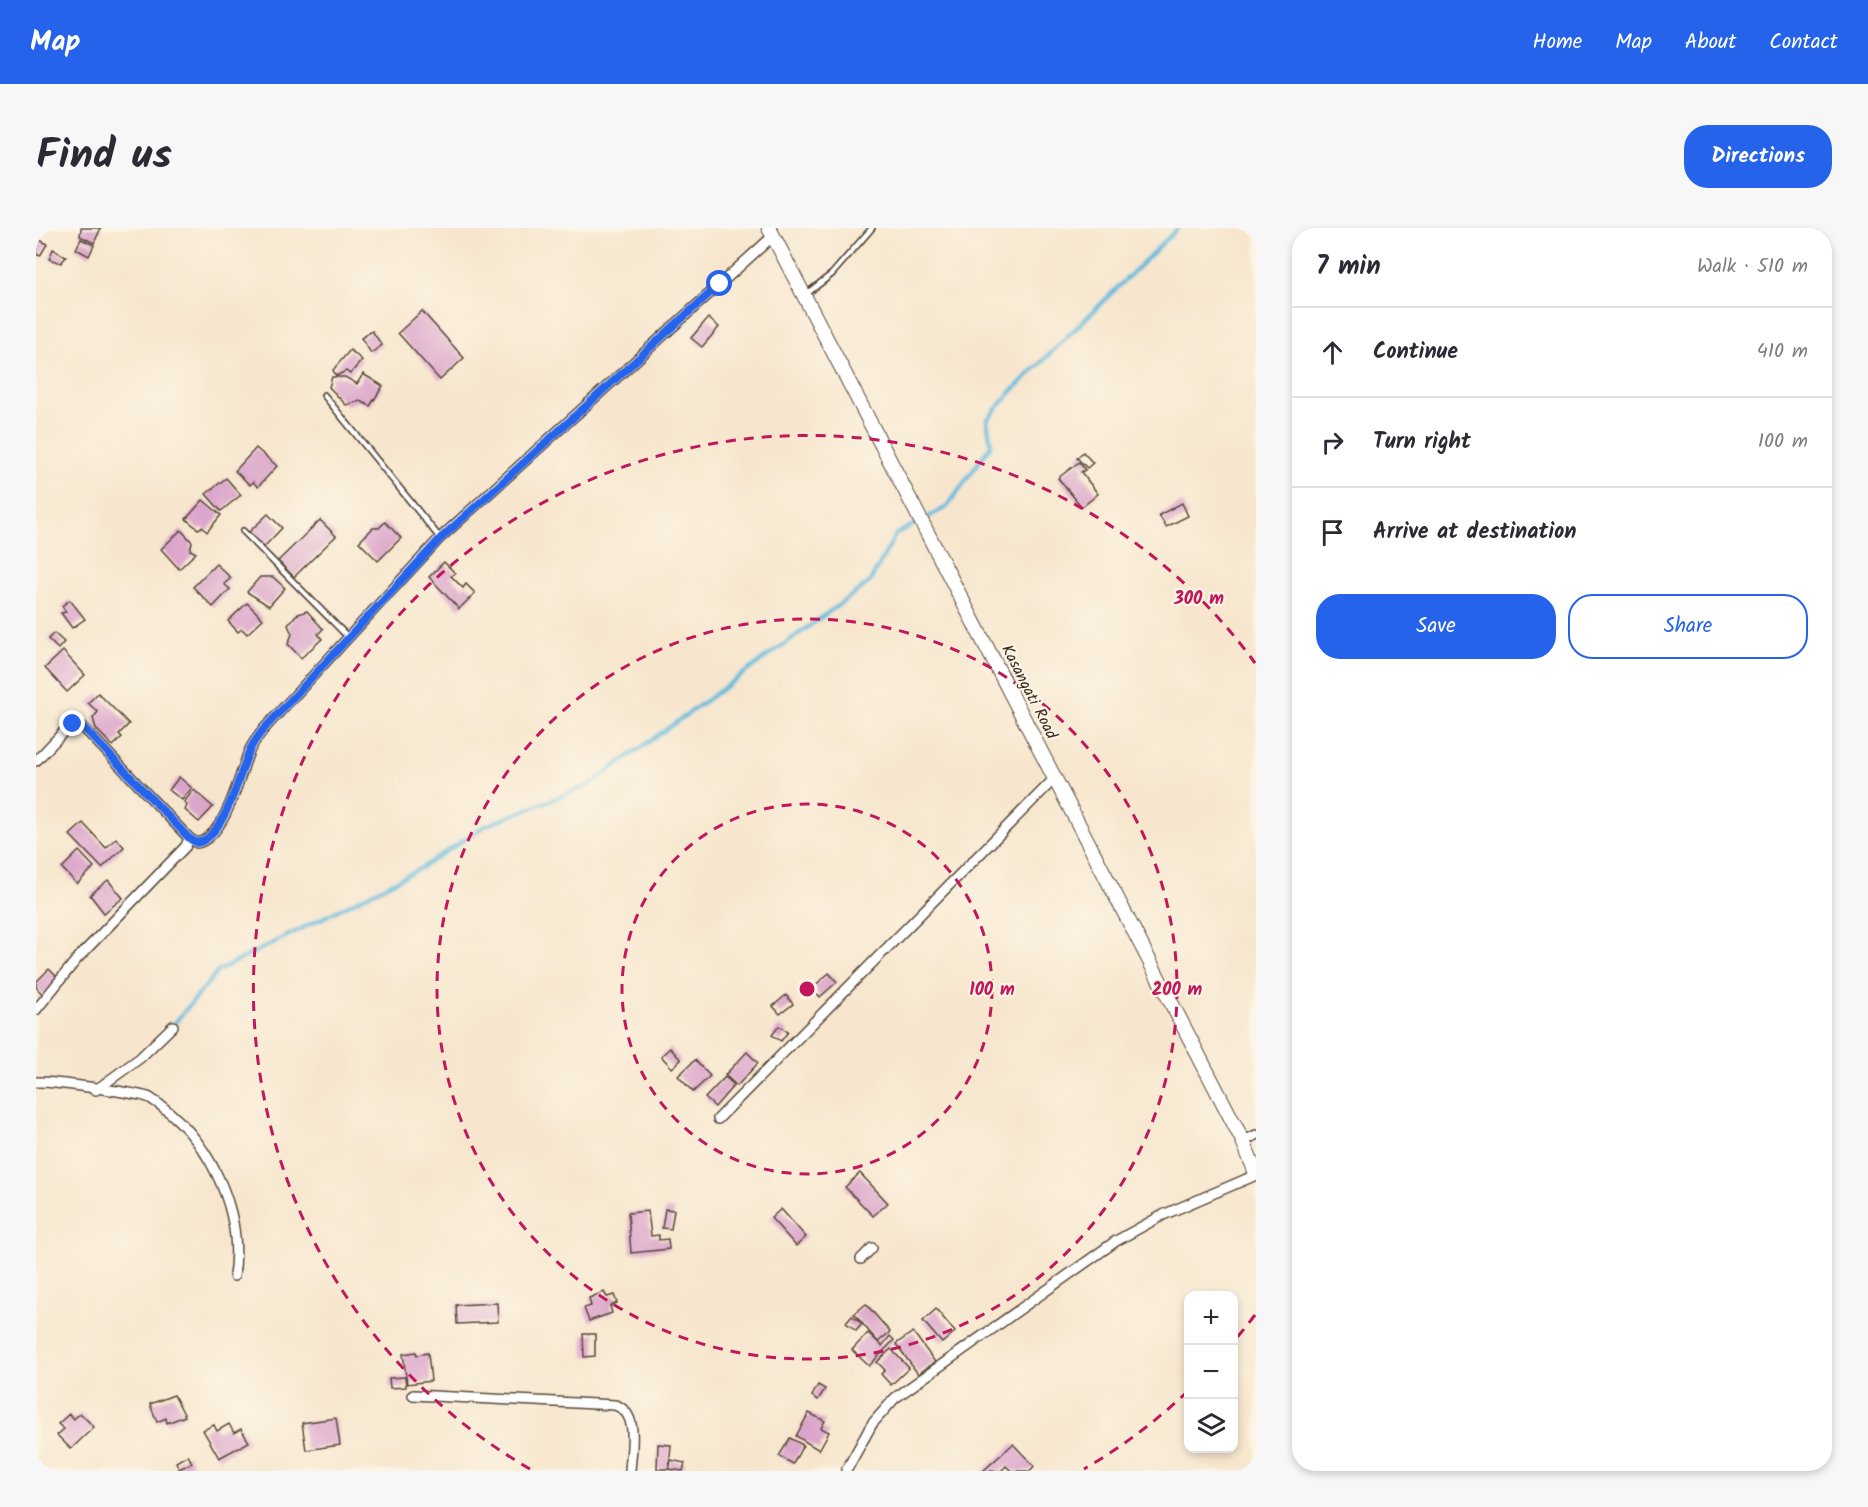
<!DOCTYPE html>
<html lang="en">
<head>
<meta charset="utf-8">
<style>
  body { margin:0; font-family:Kalam,sans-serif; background:#f7f7f7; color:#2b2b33 }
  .controls { position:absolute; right:18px; bottom:18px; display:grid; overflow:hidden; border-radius:12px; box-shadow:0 3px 9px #0003 }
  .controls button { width:54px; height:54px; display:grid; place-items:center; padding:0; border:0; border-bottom:2px solid #e1e1e2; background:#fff; color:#2b2b33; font:30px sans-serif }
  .stop { position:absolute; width:18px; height:18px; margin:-14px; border:4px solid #2563eb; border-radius:50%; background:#fff }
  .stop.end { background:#2563eb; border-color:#fff; box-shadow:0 2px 6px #0008 }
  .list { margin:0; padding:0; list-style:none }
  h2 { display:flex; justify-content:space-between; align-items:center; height:78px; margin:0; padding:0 24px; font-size:26px }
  h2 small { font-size:20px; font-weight:400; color:#7c7c81 }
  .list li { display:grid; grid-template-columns:39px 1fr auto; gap:18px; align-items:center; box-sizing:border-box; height:90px; padding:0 24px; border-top:2px solid #e1e1e2 }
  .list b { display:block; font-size:22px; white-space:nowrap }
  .list em { font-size:20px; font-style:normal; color:#7c7c81 }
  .actions { display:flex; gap:12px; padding:18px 24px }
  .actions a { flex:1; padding:14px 0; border:2px solid #2563eb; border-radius:24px; text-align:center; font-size:21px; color:#2563eb }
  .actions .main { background:#2563eb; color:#fff }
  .icon { flex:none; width:33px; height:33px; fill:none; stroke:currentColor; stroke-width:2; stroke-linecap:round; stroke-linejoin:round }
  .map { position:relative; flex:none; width:1220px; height:1243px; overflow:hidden; border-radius:24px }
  header { display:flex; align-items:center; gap:36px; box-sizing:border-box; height:84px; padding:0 30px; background:#2563eb; color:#fff }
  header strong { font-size:28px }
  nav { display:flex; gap:33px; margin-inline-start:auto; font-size:21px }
  .intro { display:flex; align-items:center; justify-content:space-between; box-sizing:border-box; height:144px; padding:0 36px }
  h1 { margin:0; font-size:42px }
  .button { padding:15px 27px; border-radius:24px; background:#2563eb; color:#fff; font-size:21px; font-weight:700 }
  main { display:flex; gap:36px; padding:0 36px }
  aside { flex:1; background:#fff; border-radius:24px; box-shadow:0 3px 9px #0003 }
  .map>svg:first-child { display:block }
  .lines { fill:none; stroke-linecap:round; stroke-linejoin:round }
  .stream { stroke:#5fb9dc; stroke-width:4 }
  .building { fill:#dba4cb }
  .lane-casing { stroke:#574638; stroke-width:8 }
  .street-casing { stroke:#574638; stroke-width:12 }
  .secondary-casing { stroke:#574638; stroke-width:16 }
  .lane { stroke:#fff; stroke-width:4.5 }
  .street { stroke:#fff; stroke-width:9 }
  .secondary { stroke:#fff; stroke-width:14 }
  .route { stroke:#2563eb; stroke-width:8 }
  .ring { fill:none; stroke:#c2185b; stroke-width:3; stroke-dasharray:10 8 }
  .labels { text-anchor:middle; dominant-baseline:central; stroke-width:4.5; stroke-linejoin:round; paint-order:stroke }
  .street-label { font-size:16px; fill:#3b2a1e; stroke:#fcf5e5 }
  .centre { fill:#c2185b; stroke:#fcf5e5; stroke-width:3 }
  .ring-label { font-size:18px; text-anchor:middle; font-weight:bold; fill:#c2185b; stroke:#fcf5e5; stroke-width:4.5; stroke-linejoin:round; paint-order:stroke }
</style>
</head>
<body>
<header>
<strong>Map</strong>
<nav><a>Home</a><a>Map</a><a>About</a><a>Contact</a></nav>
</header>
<div class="intro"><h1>Find us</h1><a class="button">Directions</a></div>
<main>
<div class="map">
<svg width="1220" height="1243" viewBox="0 0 1220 1243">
  <rect width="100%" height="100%" fill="#fcf5e5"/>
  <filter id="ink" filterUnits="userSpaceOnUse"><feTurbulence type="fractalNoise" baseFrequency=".0167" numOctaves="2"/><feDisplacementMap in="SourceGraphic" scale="12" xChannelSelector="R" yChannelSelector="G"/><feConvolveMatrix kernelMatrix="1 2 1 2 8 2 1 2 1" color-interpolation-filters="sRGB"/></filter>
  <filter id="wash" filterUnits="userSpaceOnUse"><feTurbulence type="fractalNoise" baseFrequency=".008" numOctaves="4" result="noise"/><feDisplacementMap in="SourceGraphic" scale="24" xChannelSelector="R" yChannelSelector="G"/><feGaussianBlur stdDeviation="1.35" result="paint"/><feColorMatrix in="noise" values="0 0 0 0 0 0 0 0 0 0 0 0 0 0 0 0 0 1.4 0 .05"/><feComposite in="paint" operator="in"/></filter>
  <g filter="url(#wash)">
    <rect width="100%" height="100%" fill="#f7e6cd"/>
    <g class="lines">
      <!-- stream -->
      <polyline class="stream" points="137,797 182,743 385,640 449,598 553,557 833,355 860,306 911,279 955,217 951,192 974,165 1142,0"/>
    </g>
    <g id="blocks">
      <!-- building -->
      <g class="building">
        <polygon points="45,0 65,0 58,15 44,8"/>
        <polygon points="2,11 11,16 4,28 0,26"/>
        <polygon points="45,11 58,17 53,28 40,21"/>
        <polygon points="17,21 30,29 25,35 13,31"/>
        <polygon points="386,83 428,130 404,152 362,105"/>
        <polygon points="672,90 683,99 666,119 655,110"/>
        <polygon points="336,103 346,117 335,125 325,110"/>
        <polygon points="314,122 326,132 314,146 310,143 300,148 297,142"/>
        <polygon points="327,146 347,158 334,178 324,173 310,177 293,159 296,149 309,149 321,156"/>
        <polygon points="220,220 241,238 222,259 217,254 214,257 199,243"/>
        <polygon points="1047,224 1057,235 1051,240 1041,230"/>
        <polygon points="1043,234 1049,242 1045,244 1062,266 1046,279 1022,250"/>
        <polygon points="190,250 205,267 185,283 170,266"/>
        <polygon points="167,272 185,287 171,304 166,299 162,301 150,291"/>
        <polygon points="1146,275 1152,288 1130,299 1123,287"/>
        <polygon points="232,286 246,300 228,319 213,304"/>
        <polygon points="284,292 300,308 258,349 242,333"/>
        <polygon points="349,294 365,310 342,333 323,314 337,300 343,300"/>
        <polygon points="145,302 156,314 154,322 160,325 143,341 125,321"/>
        <polygon points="408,334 419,345 415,348 427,360 430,356 439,365 423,381 393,349"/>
        <polygon points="180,336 195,350 188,356 194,361 177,379 157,359"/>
        <polygon points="224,349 237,349 249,360 233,378 211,364"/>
        <polygon points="34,372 49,391 36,400 25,385 30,384 26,378"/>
        <polygon points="211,375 227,391 211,406 206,401 202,404 192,393"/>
        <polygon points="271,383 287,401 282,406 286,411 265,430 252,416 256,406 252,397 260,387"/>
        <polygon points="18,405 28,414 22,421 12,411"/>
        <polygon points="27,423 49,447 31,464 9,440"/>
        <polygon points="62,465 93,496 83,506 86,509 77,518 60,501 57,490 62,484 52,475"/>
        <polygon points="143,549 156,560 146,572 133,562"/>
        <polygon points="158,562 177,579 163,594 149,582 151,577 148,574"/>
        <polygon points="47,595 70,620 80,610 88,619 66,640 34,607"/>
        <polygon points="43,623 58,639 41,656 26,640"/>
        <polygon points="72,652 87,670 68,685 54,667"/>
        <polygon points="13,741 23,751 7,767 0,759 0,754"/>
        <polygon points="793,745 801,754 784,769 776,760"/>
        <polygon points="750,767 757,776 744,786 737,778"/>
        <polygon points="743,798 752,804 745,813 736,807"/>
        <polygon points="634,820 645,832 636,840 625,828"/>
        <polygon points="711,824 722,835 701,858 689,847"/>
        <polygon points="659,832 674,848 657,864 642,848"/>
        <polygon points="689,849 698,857 679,879 669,870"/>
        <polygon points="824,945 852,975 837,988 809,959"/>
        <polygon points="629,981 638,982 635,1001 626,1000"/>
        <polygon points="745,981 770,1009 760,1018 735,990"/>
        <polygon points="612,983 615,1008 623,1007 623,1012 632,1011 633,1021 595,1025 592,985"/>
        <polygon points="568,1064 571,1069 578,1067 581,1075 574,1078 576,1085 553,1093 548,1080 555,1078 553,1070"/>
        <polygon points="461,1075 462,1094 421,1096 420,1077"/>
        <polygon points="830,1076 854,1104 842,1114 818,1086"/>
        <polygon points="900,1081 919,1104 906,1115 887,1093"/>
        <polygon points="816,1088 826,1096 820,1103 810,1095"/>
        <polygon points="877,1104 899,1134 882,1146 860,1116"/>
        <polygon points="832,1105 846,1118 854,1108 858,1112 833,1138 816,1122"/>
        <polygon points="547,1106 559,1106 559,1128 548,1129"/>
        <polygon points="855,1121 873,1140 855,1157 845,1146 849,1142 841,1134"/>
        <polygon points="380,1124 381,1127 392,1125 395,1153 371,1156 367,1126"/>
        <polygon points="369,1149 370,1159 354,1160 353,1150"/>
        <polygon points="782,1157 789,1161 782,1172 776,1168"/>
        <polygon points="138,1167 149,1188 131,1195 130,1190 121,1194 114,1176"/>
        <polygon points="44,1185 58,1199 35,1221 21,1207 28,1201 22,1196 33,1186 38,1191"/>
        <polygon points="773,1185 789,1193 785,1200 793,1204 783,1222 760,1208"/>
        <polygon points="300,1190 304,1217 270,1222 266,1195"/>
        <polygon points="193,1196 198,1205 205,1201 213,1214 183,1230 167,1202 178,1197 181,1203"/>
        <polygon points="754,1210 767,1217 757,1236 743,1228"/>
        <polygon points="622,1216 635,1217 633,1241 621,1241"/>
        <polygon points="977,1216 998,1238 994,1243 975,1243 970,1238 965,1243 947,1243"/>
        <polygon points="152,1227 156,1235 143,1241 140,1234"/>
        <polygon points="635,1232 649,1235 647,1243 633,1241"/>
      </g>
    </g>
  </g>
  <g filter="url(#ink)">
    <use href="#blocks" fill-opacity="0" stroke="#574638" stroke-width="1.5"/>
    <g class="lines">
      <!-- lane casing -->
      <g class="lane-casing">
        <g id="lane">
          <polyline points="769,67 796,46 836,0"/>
          <polyline points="288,167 404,310"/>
          <polyline points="207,303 312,409"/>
        </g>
      </g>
      <!-- street casing -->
      <g class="street-casing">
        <g id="street">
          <path d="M0 533 33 498H46L153 610 161 615C189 609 203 549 212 526 215 517 221 510 227 502L404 310 737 8"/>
          <polyline points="0,782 41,731 150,618 153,610"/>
          <path d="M0 854C13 853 105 865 114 870 172 907 208 981 198 1048"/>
          <polyline points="60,862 104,830 137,798"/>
          <polyline points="682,891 1019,550"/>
          <polyline points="1207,913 1220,907"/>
          <polyline points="825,1031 836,1020"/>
          <path d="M377 1167 579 1177C604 1185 595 1222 594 1243"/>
          <polyline points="810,1243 836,1196 859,1170 1080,1013 1127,987 1220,947"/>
        </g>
      </g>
      <!-- secondary casing -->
      <g class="secondary-casing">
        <polyline id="secondary" points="733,0 1207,913 1220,945"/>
      </g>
      <!-- lane -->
      <use href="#lane" class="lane"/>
      <!-- street -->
      <use href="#street" class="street"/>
      <!-- secondary -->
      <use href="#secondary" class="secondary"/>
    </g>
  </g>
  <g class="lines" filter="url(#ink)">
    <!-- route -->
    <path class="route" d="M37 496 46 498 153 610 161 615C188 609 203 549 212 526 215 517 221 510 227 502L405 310 684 56"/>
  </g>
  <!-- distance rings -->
  <g class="ring">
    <circle cx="771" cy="761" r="185"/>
    <circle cx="771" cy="761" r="370"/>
    <path d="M1219 1087A554 554 0 0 1 1198 1113M1152 1163A554 554 0 0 1 1048 1241M494 1241A554 554 0 1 1 1219 435"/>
  </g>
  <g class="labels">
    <!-- street labels -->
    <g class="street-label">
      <text transform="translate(993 464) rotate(63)">Kasangati Road</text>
    </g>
  </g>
  <circle cx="771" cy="761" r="9" class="centre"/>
  <g class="ring-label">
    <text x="1163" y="376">300 m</text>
    <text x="956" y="767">100 m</text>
    <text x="1141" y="767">200 m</text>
  </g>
</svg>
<div class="controls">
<button>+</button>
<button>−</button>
<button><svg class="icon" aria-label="layers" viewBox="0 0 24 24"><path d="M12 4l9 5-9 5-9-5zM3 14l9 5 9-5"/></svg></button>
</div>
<div class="stop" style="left:684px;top:56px"></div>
<div class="stop end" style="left:37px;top:496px"></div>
</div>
<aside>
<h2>7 min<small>Walk · 510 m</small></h2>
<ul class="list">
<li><svg class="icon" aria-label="ahead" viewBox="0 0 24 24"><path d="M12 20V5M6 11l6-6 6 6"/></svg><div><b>Continue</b></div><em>410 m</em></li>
<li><svg class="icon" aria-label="right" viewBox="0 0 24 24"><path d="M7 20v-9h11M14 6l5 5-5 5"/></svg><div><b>Turn right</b></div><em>100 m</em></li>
<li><svg class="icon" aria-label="arrive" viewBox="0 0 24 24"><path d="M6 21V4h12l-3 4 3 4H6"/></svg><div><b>Arrive at destination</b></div></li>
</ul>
<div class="actions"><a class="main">Save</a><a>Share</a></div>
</aside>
</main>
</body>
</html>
